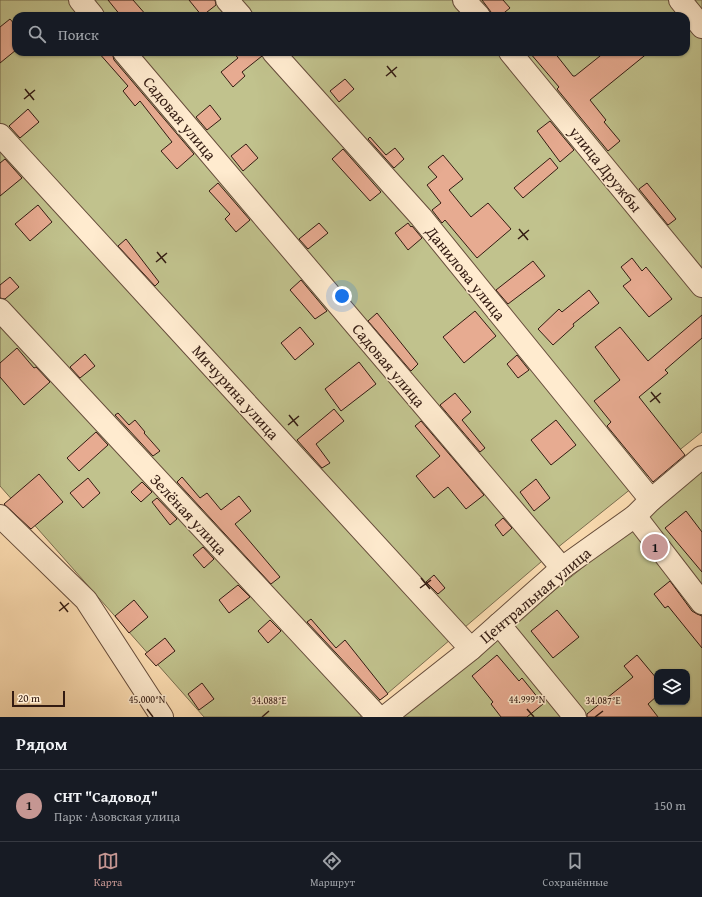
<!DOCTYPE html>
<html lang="ru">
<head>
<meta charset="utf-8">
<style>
  body { margin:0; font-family:"Gentium Book Plus",serif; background:#20242c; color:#f1f3f6 }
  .controls { position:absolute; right:12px; bottom:12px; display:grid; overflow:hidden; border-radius:8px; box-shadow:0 1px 3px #0004 }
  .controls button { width:36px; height:36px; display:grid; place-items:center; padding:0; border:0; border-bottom:1px solid #363941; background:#171b24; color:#f1f3f6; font:20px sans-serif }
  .scale { position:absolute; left:12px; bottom:10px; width:53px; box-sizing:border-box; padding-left:4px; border:2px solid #331b12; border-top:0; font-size:11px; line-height:14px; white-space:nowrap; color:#331b12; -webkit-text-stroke:3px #ffebcf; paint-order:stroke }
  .you { position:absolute; left:342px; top:296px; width:14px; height:14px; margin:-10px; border:3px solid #fff; border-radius:50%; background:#1a73e8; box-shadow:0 0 0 6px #1a73e833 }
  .badge { display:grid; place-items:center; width:26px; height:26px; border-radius:50%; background:#c59692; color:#111; font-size:13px; font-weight:700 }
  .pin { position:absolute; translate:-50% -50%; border:2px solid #fff; box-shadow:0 1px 4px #0006 }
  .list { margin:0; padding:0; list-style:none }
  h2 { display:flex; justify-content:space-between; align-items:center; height:52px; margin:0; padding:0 16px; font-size:17px }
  h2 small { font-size:13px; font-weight:400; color:#9ea1a6 }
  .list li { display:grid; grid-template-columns:26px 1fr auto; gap:12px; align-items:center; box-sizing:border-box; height:72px; padding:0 16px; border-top:1px solid #363941 }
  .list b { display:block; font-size:15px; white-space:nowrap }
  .list p { margin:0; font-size:13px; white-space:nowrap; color:#9ea1a6 }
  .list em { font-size:13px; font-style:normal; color:#9ea1a6 }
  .icon { flex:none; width:22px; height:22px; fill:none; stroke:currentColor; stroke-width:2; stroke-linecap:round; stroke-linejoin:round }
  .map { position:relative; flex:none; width:702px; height:717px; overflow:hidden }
  .search { position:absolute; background:#171b24; box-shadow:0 1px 3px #0004; left:12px; right:12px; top:12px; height:44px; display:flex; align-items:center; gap:10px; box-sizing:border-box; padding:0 14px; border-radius:12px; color:#9ea1a6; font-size:15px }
  .sheet { height:124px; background:#171b24 }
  nav { display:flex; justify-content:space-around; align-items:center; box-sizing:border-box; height:56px; border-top:1px solid #363941; background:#171b24; font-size:11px; color:#9ea1a6 }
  nav a { display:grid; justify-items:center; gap:2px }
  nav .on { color:#c59692 }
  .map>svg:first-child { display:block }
  .green { fill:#c1c28d; stroke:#7a6e50; fill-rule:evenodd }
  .building { fill:#e7ab91; stroke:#331b12 }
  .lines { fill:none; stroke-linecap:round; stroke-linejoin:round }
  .minor-casing { stroke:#664c3b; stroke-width:24 }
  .minor { stroke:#ffebcf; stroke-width:22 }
  .ticks { fill:none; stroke:#331b12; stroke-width:1.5 }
  .labels { text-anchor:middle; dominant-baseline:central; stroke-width:3; stroke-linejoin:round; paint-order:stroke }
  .street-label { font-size:16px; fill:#331b12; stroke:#ffebcf }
  .ticks-label { font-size:10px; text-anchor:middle; fill:#331b12; stroke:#ffebcf; stroke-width:3; stroke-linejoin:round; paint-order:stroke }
</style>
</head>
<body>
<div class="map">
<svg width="702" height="717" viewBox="0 0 702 717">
  <rect width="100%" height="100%" fill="#ffe0b5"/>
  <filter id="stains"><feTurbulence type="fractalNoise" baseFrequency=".005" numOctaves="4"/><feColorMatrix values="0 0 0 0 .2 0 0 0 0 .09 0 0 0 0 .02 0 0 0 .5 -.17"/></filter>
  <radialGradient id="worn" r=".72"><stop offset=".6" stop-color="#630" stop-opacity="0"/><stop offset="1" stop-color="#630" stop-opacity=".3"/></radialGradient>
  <!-- green -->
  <g class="green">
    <polygon points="0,0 452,0 467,16 16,16 16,52 500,52 702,291 702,432 562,544 360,717 204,717 0,486"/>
    <polygon points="471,0 702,0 702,280 516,52 686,52 686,16 485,16"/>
    <path d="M702 471V717H389L514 623ZM657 672H687V702H657Z"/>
  </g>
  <!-- building -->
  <g class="building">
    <polygon points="108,0 133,0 147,16 121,16"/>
    <polygon points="189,0 215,0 216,5 202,16"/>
    <polygon points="482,0 503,0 510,8 500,16 494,16"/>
    <polygon points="10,19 16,26 16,50 0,63 0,27"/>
    <polygon points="98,52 112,52 114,60 194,154 177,169 161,151 172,142 140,101 135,106 123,91 128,86"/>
    <polygon points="233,52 261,52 262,56 242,72 245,76 233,87 221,72 238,58"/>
    <polygon points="526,52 554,52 573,76 575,76 605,52 649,52 590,100 606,120 604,122 620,141 608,151 557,89 559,87 530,53 528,55"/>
    <polygon points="345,79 354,89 339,102 330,91"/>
    <polygon points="210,105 221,119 207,130 196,117"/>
    <polygon points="28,109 39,122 20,138 9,126"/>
    <polygon points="550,121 574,150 560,162 537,131"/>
    <polygon points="370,137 386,155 395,148 404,159 394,168 368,139"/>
    <polygon points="246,144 258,158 243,171 231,156"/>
    <polygon points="343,149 381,192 370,201 332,159"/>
    <polygon points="443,155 463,179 449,190 471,217 488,203 511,229 477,258 445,220 442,223 432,210 441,203 427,185 437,177 428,167"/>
    <polygon points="550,158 558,168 523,198 514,188"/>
    <polygon points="5,159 22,178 0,196 0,163"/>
    <polygon points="218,183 250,220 236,232 225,219 230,214 209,191"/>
    <polygon points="647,183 676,219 668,225 639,189"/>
    <polygon points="38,205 52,222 30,241 15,224"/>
    <polygon points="319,223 328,233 308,249 299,239"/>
    <polygon points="408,223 411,227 412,226 422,238 408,250 395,233"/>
    <polygon points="126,239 159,282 155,286 118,246"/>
    <polygon points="632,258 642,271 646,267 672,299 649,317 623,286 631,280 621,267"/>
    <polygon points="533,261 545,276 508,304 496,290"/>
    <polygon points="10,277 19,287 5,299 0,298 0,285"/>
    <polygon points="301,280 327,311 315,319 290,290"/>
    <polygon points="589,290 599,303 573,324 574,326 553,345 538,329 559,309 562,312"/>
    <polygon points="475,311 496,336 464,363 443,337"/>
    <polygon points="377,313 418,364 411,371 368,321"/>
    <polygon points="702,315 702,338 665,370 668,373 639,397 685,455 653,482 607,426 611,422 594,401 620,380 595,347 620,327 648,361"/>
    <polygon points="300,327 314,344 295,360 281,343"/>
    <polygon points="17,348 34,368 36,367 50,382 24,405 0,377 0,363"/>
    <polygon points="85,354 95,366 80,378 70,367"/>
    <polygon points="517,355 529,370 518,378 507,364"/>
    <polygon points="359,362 376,384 341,411 325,389"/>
    <polygon points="455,393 471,412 462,420 485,448 480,452 440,405"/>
    <polygon points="334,409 344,421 316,444 330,463 322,468 297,440"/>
    <polygon points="118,413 129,425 135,420 145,432 144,433 160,451 153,456 115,415"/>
    <polygon points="556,420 576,445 551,465 531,440"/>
    <polygon points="421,421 484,495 466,509 448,487 434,498 416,476 440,456 415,426"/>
    <polygon points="96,432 108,445 79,471 67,458"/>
    <polygon points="39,474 63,502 31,529 4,504"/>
    <polygon points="182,477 200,498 207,493 221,510 239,496 251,511 235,524 280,577 271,584 177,482"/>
    <polygon points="88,478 100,493 83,508 70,493"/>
    <polygon points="536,479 550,498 534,511 520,492"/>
    <polygon points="142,482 152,492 141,502 131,492"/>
    <polygon points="157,498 177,519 170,525 152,502"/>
    <polygon points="686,511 702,532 702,572 665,528"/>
    <polygon points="503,518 512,528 503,536 495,525"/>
    <polygon points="203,547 214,559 204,568 193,555"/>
    <polygon points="434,575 445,588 438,594 426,582"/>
    <polygon points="670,581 692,611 697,614 702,616 702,648 668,606 665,608 654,594"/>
    <polygon points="238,585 250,597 229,613 219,600"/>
    <polygon points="134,600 148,617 129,633 115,616"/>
    <polygon points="557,610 579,637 553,658 531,631"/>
    <polygon points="311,619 336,648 345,640 388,694 380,700 307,622"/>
    <polygon points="270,620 281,631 268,643 258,631"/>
    <polygon points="165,638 175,651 156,666 145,654"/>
    <polygon points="497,655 519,681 522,678 543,704 527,717 501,717 491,704 493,702 472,676"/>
    <polygon points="637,655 657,679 657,696 648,704 658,717 587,717 587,714 633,677 624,666"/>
    <polygon points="202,683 214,699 199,710 188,694"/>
  </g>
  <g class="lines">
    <!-- minor casing -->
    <g class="minor-casing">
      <g id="minor">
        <polyline points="80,0 93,16"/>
        <polyline points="227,0 241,16"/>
        <polyline points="464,0 479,16"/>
        <polyline points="680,0 702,27"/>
        <polyline points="124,52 562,568"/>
        <polyline points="273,52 421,217 651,500"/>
        <polyline points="510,52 702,286"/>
        <polyline points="0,135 471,649"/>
        <polyline points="0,310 378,717"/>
        <polyline points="0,516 86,600 162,717"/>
        <polyline points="635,516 702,603"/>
        <polyline points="499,624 575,717"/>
        <polyline points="385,717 471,649 562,568 635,516 651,500 702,457"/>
      </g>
    </g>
    <!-- minor -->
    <use href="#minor" class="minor"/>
  </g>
  <!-- ticks -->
  <path class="ticks" d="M387 66 396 77M386 76 397 67M25 89 34 100M24 99 35 90M519 229 528 240M518 239 529 230M157 252 166 263M156 262 167 253M651 392 660 403M650 402 661 393M289 415 298 426M288 425 299 416M421 578 430 589M420 588 431 580M60 602 68 612M59 611 69 603M147 709 153 717M527 709 534 717M262 717 269 711M595 717 603 711"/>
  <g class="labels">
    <!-- street labels -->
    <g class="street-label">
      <text transform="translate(180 118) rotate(50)">Садовая улица</text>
      <text transform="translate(606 169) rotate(51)">улица Дружбы</text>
      <text transform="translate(466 273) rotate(51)">Данилова улица</text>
      <text transform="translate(389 365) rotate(50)">Садовая улица</text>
      <text transform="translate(236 392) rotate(48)">Мичурина улица</text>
      <text transform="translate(189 514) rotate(47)">Зелёная улица</text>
      <text transform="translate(535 595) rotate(-40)">Центральная улица</text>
    </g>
  </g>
  <g class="ticks-label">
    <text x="147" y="703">45.000°N</text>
    <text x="527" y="703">44.999°N</text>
    <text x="269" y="704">34.088°E</text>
    <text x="603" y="704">34.087°E</text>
  </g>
  <rect width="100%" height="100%" filter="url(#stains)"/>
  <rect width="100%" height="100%" fill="url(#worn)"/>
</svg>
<div class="controls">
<button><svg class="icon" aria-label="layers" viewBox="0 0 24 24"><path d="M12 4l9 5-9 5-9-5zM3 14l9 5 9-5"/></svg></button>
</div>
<div class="scale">20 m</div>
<div class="you"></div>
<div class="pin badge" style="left:655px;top:547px">1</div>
<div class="search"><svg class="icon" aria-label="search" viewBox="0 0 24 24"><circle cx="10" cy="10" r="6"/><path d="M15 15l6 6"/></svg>Поиск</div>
</div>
<section class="sheet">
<h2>Рядом<small></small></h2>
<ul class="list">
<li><span class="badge">1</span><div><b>СНТ &quot;Садовод&quot;</b><p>Парк · Азовская улица</p></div><em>150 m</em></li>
</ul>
</section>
<nav>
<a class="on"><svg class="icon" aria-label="map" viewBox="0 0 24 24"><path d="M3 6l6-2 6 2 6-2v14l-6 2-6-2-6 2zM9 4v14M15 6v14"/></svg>Карта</a>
<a><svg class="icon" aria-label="directions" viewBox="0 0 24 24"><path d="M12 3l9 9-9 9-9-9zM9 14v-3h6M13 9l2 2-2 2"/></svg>Маршрут</a>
<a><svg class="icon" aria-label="saved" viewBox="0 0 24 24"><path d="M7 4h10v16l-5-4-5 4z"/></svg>Сохранённые</a>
</nav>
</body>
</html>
